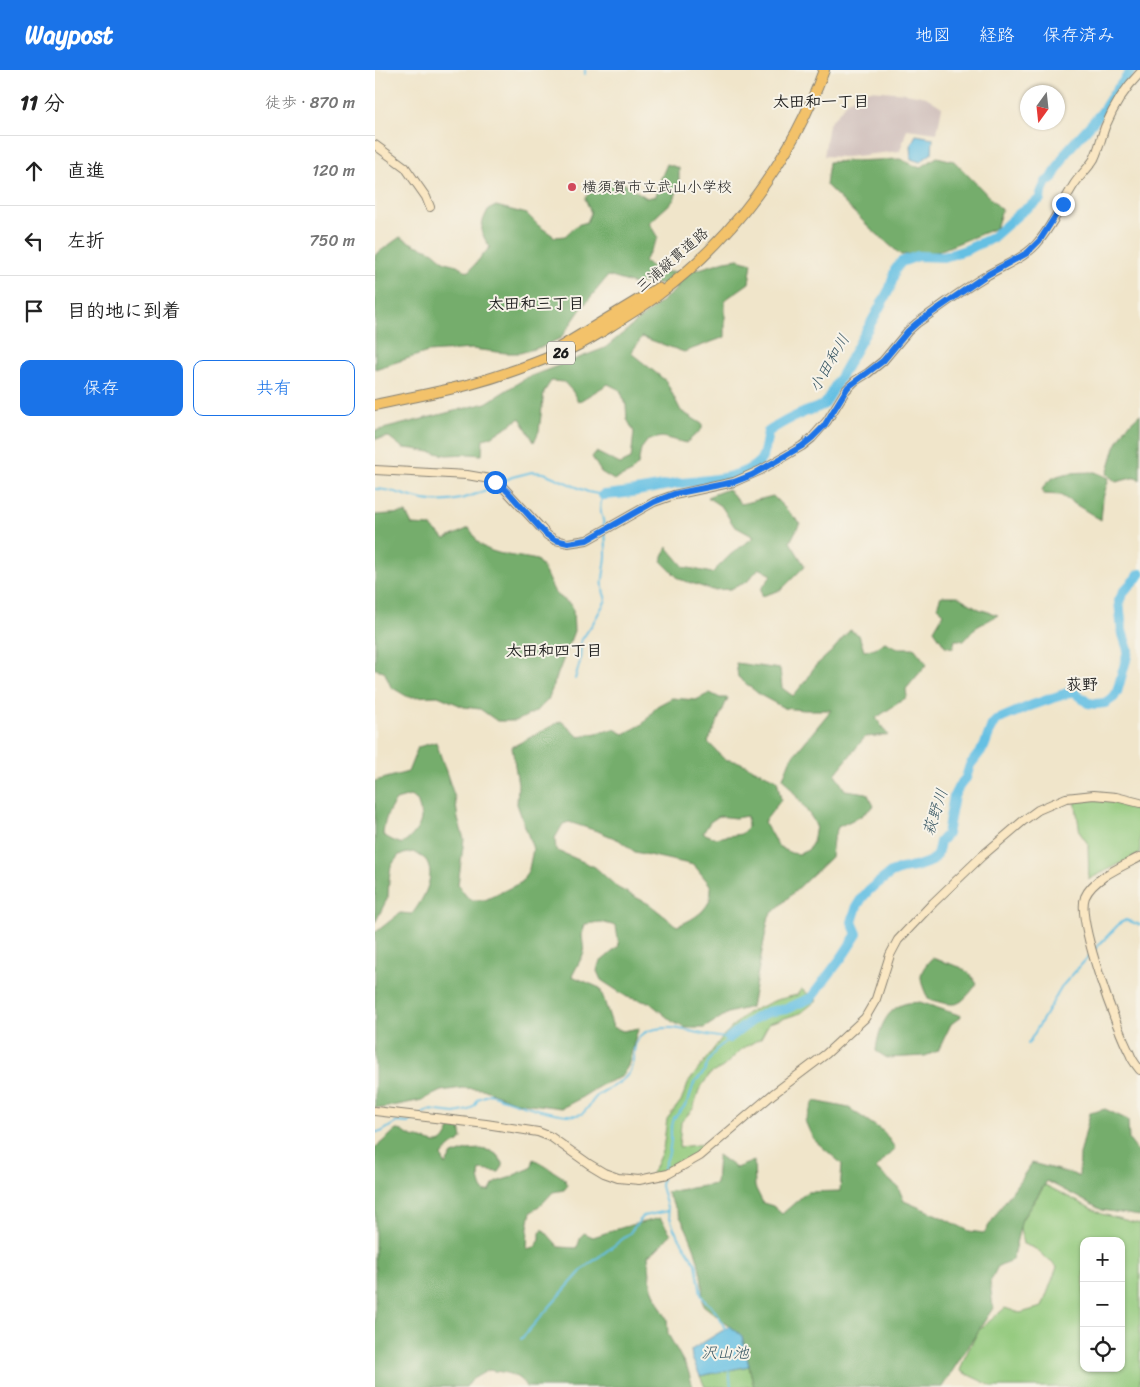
<!DOCTYPE html>
<html lang="ja">
<head>
<meta charset="utf-8">
<style>
  body { margin:0; font-family:Sriracha,"Klee One",sans-serif; background:#f6f6f6; color:#222 }
  .controls { position:absolute; right:15px; bottom:15px; display:grid; overflow:hidden; border-radius:10px; box-shadow:0 1px 4px #0004 }
  .controls button { width:45px; height:45px; display:grid; place-items:center; padding:0; border:0; border-bottom:1px solid #e0e0e0; background:#fff; color:#222; font:25px sans-serif }
  .compass { position:absolute; left:645px; top:15px; width:45px; height:45px; border-radius:50%; background:#fff; box-shadow:0 1px 4px #0004; rotate:195deg }
  .stop { position:absolute; width:15px; height:15px; margin:-11px; border:4px solid #1a73e8; border-radius:50%; background:#fff }
  .stop.end { background:#1a73e8; border-color:#fff; box-shadow:0 1px 5px #0008 }
  .list { margin:0; padding:0; list-style:none }
  h2 { display:flex; justify-content:space-between; align-items:center; height:65px; margin:0; padding:0 20px; font-size:21px }
  h2 small { font-size:16px; font-weight:400; color:#767676 }
  .list li { display:grid; grid-template-columns:32px 1fr auto; gap:15px; align-items:center; box-sizing:border-box; height:70px; padding:0 20px; border-top:1px solid #e0e0e0 }
  .list b { display:block; font-size:19px; white-space:nowrap }
  .list em { font-size:16px; font-style:normal; color:#767676 }
  .actions { display:flex; gap:10px; padding:15px 20px }
  .actions a { flex:1; padding:11px 0; border:1px solid #1a73e8; border-radius:10px; text-align:center; font-size:18px; color:#1a73e8 }
  .actions .main { background:#1a73e8; color:#fff }
  .icon { flex:none; width:28px; height:28px; fill:none; stroke:currentColor; stroke-width:2; stroke-linecap:round; stroke-linejoin:round }
  .map { position:relative; flex:none; width:765px; height:1317px; overflow:hidden }
  header { display:flex; align-items:center; gap:30px; box-sizing:border-box; height:70px; padding:0 25px; background:#1a73e8; color:#fff }
  header strong { font-size:24px }
  nav { display:flex; gap:28px; margin-inline-start:auto; font-size:18px }
  main { display:flex }
  aside { flex:1; background:#fff }
  .map>svg:first-child { display:block }
  .industrial { fill:#d0c0bc }
  .green { fill:#92c97c; stroke:#57724c; fill-rule:evenodd }
  .forest { fill:#75ad6c; stroke:#486444; fill-rule:evenodd }
  .water { fill:#65c0e3; stroke:#406e80 }
  .lines { fill:none; stroke-linecap:round; stroke-linejoin:round }
  .stream { stroke:#65c0e3; stroke-width:2 }
  .river { stroke:#65c0e3; stroke-width:10 }
  .secondary-casing { stroke:#868073; stroke-width:10 }
  .highway-casing { stroke:#868073; stroke-width:12 }
  .secondary { stroke:#fae7c3; stroke-width:8 }
  .highway { stroke:#f3c26a; stroke-width:10 }
  .route { stroke:#1a73e8; stroke-width:6 }
  .poi-dot { fill:#d1495b; stroke:#f7f3e8; stroke-width:2 }
  .labels { text-anchor:middle; dominant-baseline:central; stroke-width:4; stroke-linejoin:round; paint-order:stroke }
  .shield { fill:#f7f3e8; stroke:#5e5c59; stroke-width:1 }
  .shield-label { font-size:14px; font-weight:bold; fill:#1c1c1c }
  .poi-label { font-size:15px; fill:#1c1c1c; stroke:#f7f3e8; text-anchor:start }
  .street-label { font-size:15px; fill:#1c1c1c; stroke:#f7f3e8 }
  .neighbourhood-label { font-size:16px; font-weight:bold; fill:#1c1c1c; stroke:#f7f3e8 }
  .water-label { font-size:16px; font-style:italic; fill:#365562; stroke:#f7f3e8 }
</style>
</head>
<body>
<header>
<strong>Waypost</strong>
<nav><a>地図</a><a>経路</a><a>保存済み</a></nav>
</header>
<main>
<aside>
<h2>11 分<small>徒歩 · 870 m</small></h2>
<ul class="list">
<li><svg class="icon" aria-label="ahead" viewBox="0 0 24 24"><path d="M12 20V5M6 11l6-6 6 6"/></svg><div><b>直進</b></div><em>120 m</em></li>
<li><svg class="icon" aria-label="left" viewBox="0 0 24 24"><path d="M17 20v-9H6M10 6l-5 5 5 5"/></svg><div><b>左折</b></div><em>750 m</em></li>
<li><svg class="icon" aria-label="arrive" viewBox="0 0 24 24"><path d="M6 21V4h12l-3 4 3 4H6"/></svg><div><b>目的地に到着</b></div></li>
</ul>
<div class="actions"><a class="main">保存</a><a>共有</a></div>
</aside>
<div class="map">
<svg width="765" height="1317" viewBox="0 0 765 1317">
  <rect width="100%" height="100%" fill="#f7f3e8"/>
  <filter id="ink" filterUnits="userSpaceOnUse"><feTurbulence type="fractalNoise" baseFrequency=".02" numOctaves="2"/><feDisplacementMap in="SourceGraphic" scale="10" xChannelSelector="R" yChannelSelector="G"/><feConvolveMatrix kernelMatrix="1 2 1 2 8 2 1 2 1" color-interpolation-filters="sRGB"/></filter>
  <filter id="wash" filterUnits="userSpaceOnUse"><feTurbulence type="fractalNoise" baseFrequency=".0096" numOctaves="4" result="noise"/><feDisplacementMap in="SourceGraphic" scale="20" xChannelSelector="R" yChannelSelector="G"/><feGaussianBlur stdDeviation="1.12" result="paint"/><feColorMatrix in="noise" values="0 0 0 0 0 0 0 0 0 0 0 0 0 0 0 0 0 1.4 0 .05"/><feComposite in="paint" operator="in"/></filter>
  <g filter="url(#wash)">
    <rect width="100%" height="100%" fill="#f0e5ca"/>
    <!-- industrial -->
    <polygon class="industrial" points="494,20 531,23 551,27 567,37 562,63 532,59 525,81 471,87 449,86 454,54 473,31"/>
    <!-- green -->
    <g class="green">
      <polygon points="720,729 741,729 765,736 765,784 714,809 713,774 705,763 700,730"/>
      <polygon points="426,919 442,930 426,943 394,953 386,968 367,979 348,997 335,1004 324,1020 318,1039 306,1052 304,1077 338,1073 294,1102 276,1106 288,1079 292,1049 306,1031 313,1013 349,965 372,943 401,930 422,925"/>
      <path d="M670 1115 727 1144 765 1154V1317H619L585 1301 589 1289 603 1261 630 1238 645 1243 667 1237 682 1197 659 1178 648 1174 644 1154ZM709 1171H746V1298H709Z"/>
      <polygon points="374,1296 379,1317 330,1317 325,1306"/>
    </g>
    <!-- forest -->
    <g class="forest">
      <polygon points="562,87 579,91 627,140 621,158 561,182 526,185 495,158 451,115 454,92 525,89 545,98"/>
      <path d="M292 94 304 98V115L299 130 274 153 283 168 269 191 285 202H305L324 199 350 191 363 189 377 193 374 213 350 230V267L309 282 267 267 256 283 291 311 306 341 327 354V359L311 373 287 367 273 370 266 379 263 395 255 403 239 410 226 402 217 387 221 382 245 394 256 389 259 362 252 349 251 335 245 320 233 314 203 332 198 322 189 312 176 311 169 322 164 361 159 372 145 348 116 367 108 369 107 385 94 384 71 385 39 379 28 378 14 367 0 369V361L111 333 151 308 230 278 304 217 273 212 260 214 233 206 206 239 186 268 169 276 145 283H131L97 279 53 282 0 299V185L25 167 40 175 57 181 70 192 82 195 93 202 115 177C104 162 105 155 113 140L121 136 152 144 164 156 180 167 190 166 202 155 212 152 216 143 210 128 222 115 242 109 272 128 281 126 283 115Z"/>
      <polygon points="765,344 765,410 761,407 741,412 732,404 740,377 751,357"/>
      <path d="M720 402 734 408 728 428 726 450 685 425 669 424 667 420C676 400 702 403 720 402Z"/>
      <polygon points="353,419 366,434 398,426 425,453 415,472 430,496 406,520 387,526 386,519 397,505 384,498 372,512 355,519 337,520 304,509 286,491 292,477 309,497 337,503 355,485 379,467 359,456 347,437 332,427"/>
      <path d="M31 443 37 455 55 456 70 469 94 458C98 463 101 470 105 474 117 486 147 486 162 490L168 498 180 523 196 535 198 540 199 561 173 630 160 642 141 651H122L105 639 89 637 63 626 33 627 16 617 9 601 0 599V445Z"/>
      <polygon points="566,526 582,526 604,539 623,545 600,558 590,570 580,570 578,578 570,576 559,560 569,543 562,537"/>
      <path d="M475 560 484 565 489 581 500 578 510 572 523 578H539L552 594 531 619 532 627 501 648 513 665 490 667 460 704 470 720 492 723 499 736 486 746 463 757 458 770 456 787 394 846 376 937 353 943 329 958H311L299 953 275 933 252 927 226 910 222 901 224 893 244 876 241 856 226 852 210 854 207 865 209 883 197 906 225 918 238 957 248 961 264 958 261 965 253 996 246 1007 228 1014 204 1029 187 1038 140 1032 108 1019 87 1018 66 1021 47 1030 8 1038 0 1037V862H1L25 843 37 844C47 831 62 807 51 790 48 787 42 784 38 782L24 785 16 796 14 810 13 827 0 853V711L33 702 43 677 61 672 80 728 83 749 89 769 83 815 92 827 97 830H110L147 812 154 799 158 779 142 734 143 714 137 677 186 651 204 667 239 659 249 664 268 654 282 636 297 628 321 630 335 623 345 628H353L333 672 349 689 364 692 402 710 406 730 389 752 403 776 416 783 424 784 433 780 438 772 441 756 437 748 408 708 415 690 456 640H428L409 638 385 625 363 607 361 593 405 599 407 618 418 626 433 608 439 597 456 582ZM35 726 42 730C43 734 45 739 46 743 48 755 37 768 27 774L17 770 8 765C9 751 13 741 21 730ZM344 746 360 748 372 746 373 757 366 764 340 768 328 763 335 752ZM194 752 225 762 244 770 260 782 319 795 336 816C336 821 336 828 334 832 327 845 314 851 302 856L274 834 243 818 220 797 181 780 180 768 188 754Z"/>
      <path d="M557 888 585 897 595 904 602 914C583 938 583 937 553 929 545 909 541 905 557 888Z"/>
      <path d="M545 932 587 946 576 954 563 981 550 986 512 988 501 981C503 962 510 940 529 934 534 932 540 933 545 932Z"/>
      <path d="M439 1031 474 1038 509 1062 520 1078 501 1099 523 1117 529 1131 562 1145 594 1161 609 1163 626 1137 657 1093 698 1104 704 1107 705 1085 715 1043 730 1039 753 1050 754 1070 765 1084V1146L727 1140 672 1111 647 1149 637 1190 623 1196 615 1212 618 1238 567 1317H379L367 1266 328 1235C327 1224 328 1211 325 1200 320 1172 306 1147 291 1122L341 1114 343 1085 361 1098 379 1091 380 1117 388 1133 398 1136 407 1144 432 1122 465 1121 467 1094 438 1069 430 1051Z"/>
      <path d="M77 1055 85 1058 87 1068 84 1072C77 1074 72 1080 67 1086L70 1095 77 1085 92 1080 106 1079 116 1081 124 1086 128 1096 124 1102 105 1100C103 1108 105 1114 109 1122L115 1121 118 1115 124 1111 137 1107 139 1105 156 1098 159 1089 189 1108 193 1115 189 1120 178 1122 164 1137 156 1142 153 1157 152 1179 160 1177 165 1170V1163L168 1159 184 1177 202 1178 206 1166 209 1163 218 1167 249 1157 285 1148 296 1164 281 1180 273 1185 276 1215 283 1232 292 1249 293 1264 313 1300 318 1317H151C144 1303 127 1302 113 1300L96 1310 91 1317H0V1078L21 1060C29 1060 29 1063 35 1066 39 1068 44 1068 47 1069 68 1077 68 1073 77 1055Z"/>
    </g>
    <!-- water -->
    <g class="water">
      <polygon points="541,65 558,68 557,83 545,92 536,89 535,76"/>
      <polygon points="355,1256 367,1266 374,1296 325,1306 317,1288 316,1280"/>
    </g>
    <g class="lines">
      <!-- stream -->
      <g class="stream">
        <polyline points="210,4 210,0"/>
        <path d="M127 412 137 407 157 402 169 403 213 422 228 425C222 442 228 442 229 457"/>
        <path d="M0 419C18 419 32 427 49 430 75 435 97 427 120 416"/>
        <path d="M200 609 205 592 206 571 218 553 231 530C224 514 230 503 231 486 231 478 231 470 230 462"/>
        <polyline points="719,880 745,853 751,850 765,855"/>
        <polyline points="653,974 688,915 716,884"/>
        <path d="M47 1044 54 1040 80 1043 94 1040 100 1035 103 1029 115 1024C131 1030 194 1052 208 1043 214 1038 217 1030 223 1025 233 1017 247 1014 254 1003 262 990 254 970 271 962 298 950 326 968 354 968"/>
        <polyline points="0,1062 6,1062 22,1052 33,1053 41,1048"/>
        <polyline points="287,1103 294,1083 296,1070 296,1060 299,1048 309,1037 314,1029 319,1013 329,1002 333,992 341,980 354,968"/>
        <polyline points="287,1108 286,1116 293,1141 299,1159 321,1194 326,1224 329,1230 336,1236 344,1246 351,1261"/>
        <polyline points="146,1269 209,1198 253,1165 268,1146 293,1141"/>
        <polyline points="354,1298 356,1317"/>
      </g>
      <!-- river -->
      <g class="river">
        <path d="M228 425C252 424 276 418 300 414 325 410 366 411 385 391 391 383 391 371 393 362 404 354 418 347 430 342 437 339 443 338 450 334L501 244 515 218 520 200 526 192 543 186 569 187 591 180 617 168 645 143 665 129 666 123 671 112 677 108 692 81 727 42 738 25 757 0"/>
        <polyline points="354,968 379,949 393,942 411,939 436,928 467,887 482,864 477,852 482,836 487,828 494,820 516,803 526,799 540,797 557,791 562,785 565,772 572,764 579,726 584,716 591,708 595,695 609,677 617,655 622,650 655,636 698,621 713,633 721,634 730,633 739,627 742,622 751,590 753,580 747,561 744,531 749,521 765,504"/>
      </g>
    </g>
  </g>
  <g filter="url(#ink)">
    <g class="lines">
      <!-- secondary casing -->
      <g class="secondary-casing">
        <g id="secondary">
          <polyline points="0,75 30,97 51,127 55,137"/>
          <path d="M0 400 92 405 115 409 125 414 165 457 172 465 180 470 193 473 212 470 279 432 299 425 359 412 386 400 427 376 437 368 452 351 471 320 480 311 493 303 508 291 533 261 542 253C565 237 587 220 611 206 629 195 651 188 664 171 678 154 687 134 698 116 704 106 713 99 719 89 724 79 726 68 730 57 738 38 750 18 765 3"/>
          <path d="M765 787C748 796 718 808 710 827 701 850 742 960 755 984 757 990 761 995 765 1000"/>
          <polyline points="0,1041 111,1054 163,1062 176,1067 214,1094 229,1103 243,1108 264,1110 293,1104 325,1086 398,1024 451,984 490,948 501,929 515,885 523,870 558,833 607,786 648,751 663,740 691,728 719,725 741,727 765,733"/>
        </g>
      </g>
      <!-- highway casing -->
      <g class="highway-casing">
        <g id="highway">
          <polyline points="184,278 283,218"/>
          <path d="M0 335C32 328 65 322 96 314 129 305 161 293 192 280 210 273 226 262 242 252 256 243 270 235 283 225 358 169 417 88 449 0"/>
        </g>
      </g>
      <!-- secondary -->
      <use href="#secondary" class="secondary"/>
      <!-- highway -->
      <use href="#highway" class="highway"/>
    </g>
  </g>
  <g class="lines" filter="url(#ink)">
    <!-- route -->
    <polyline class="route" points="120,412 125,414 135,424 165,458 172,465 180,470 193,473 212,470 279,432 299,424 359,412 377,405 427,376 437,368 449,356 473,317 508,291 533,261 542,253 610,206 652,183 665,170 688,134"/>
  </g>
  <!-- markers -->
  <circle class="poi-dot" cx="197" cy="117" r="5"/>
  <g class="labels">
    <!-- shield labels -->
    <rect class="shield" x="172" y="271.5" width="28" height="23" rx="4"/>
    <g class="shield-label">
      <text x="186" y="283">26</text>
    </g>
    <!-- poi labels -->
    <g class="poi-label">
      <text x="207" y="117">横須賀市立武山小学校</text>
    </g>
    <!-- street labels -->
    <g class="street-label">
      <text transform="translate(297 190) rotate(-41)">三浦縦貫道路</text>
    </g>
    <!-- neighbourhood labels -->
    <g class="neighbourhood-label">
      <text x="446" y="31">太田和一丁目</text>
      <text x="161" y="233">太田和三丁目</text>
      <text x="179" y="580">太田和四丁目</text>
      <text x="707" y="614">荻野</text>
    </g>
    <!-- water labels -->
    <g class="water-label">
      <text transform="translate(454 293) rotate(-60)">小田和川</text>
      <text transform="translate(560 742) rotate(-72)">萩野川</text>
      <text x="350" y="1282">沢山池</text>
    </g>
  </g>
</svg>
<div class="controls">
<button>+</button>
<button>−</button>
<button><svg class="icon" aria-label="locate" viewBox="0 0 24 24"><circle cx="12" cy="12" r="6"/><path d="M12 2v4M12 18v4M2 12h4M18 12h4"/></svg></button>
</div>
<svg class="compass" viewBox="-18 -18 36 36"><path d="M0-13l5 13h-10z" fill="#e53935"/><path d="M0 13l5-13h-10z" fill="#767676"/></svg>
<div class="stop" style="left:120px;top:412px"></div>
<div class="stop end" style="left:688px;top:134px"></div>
</div>
</main>
</body>
</html>
